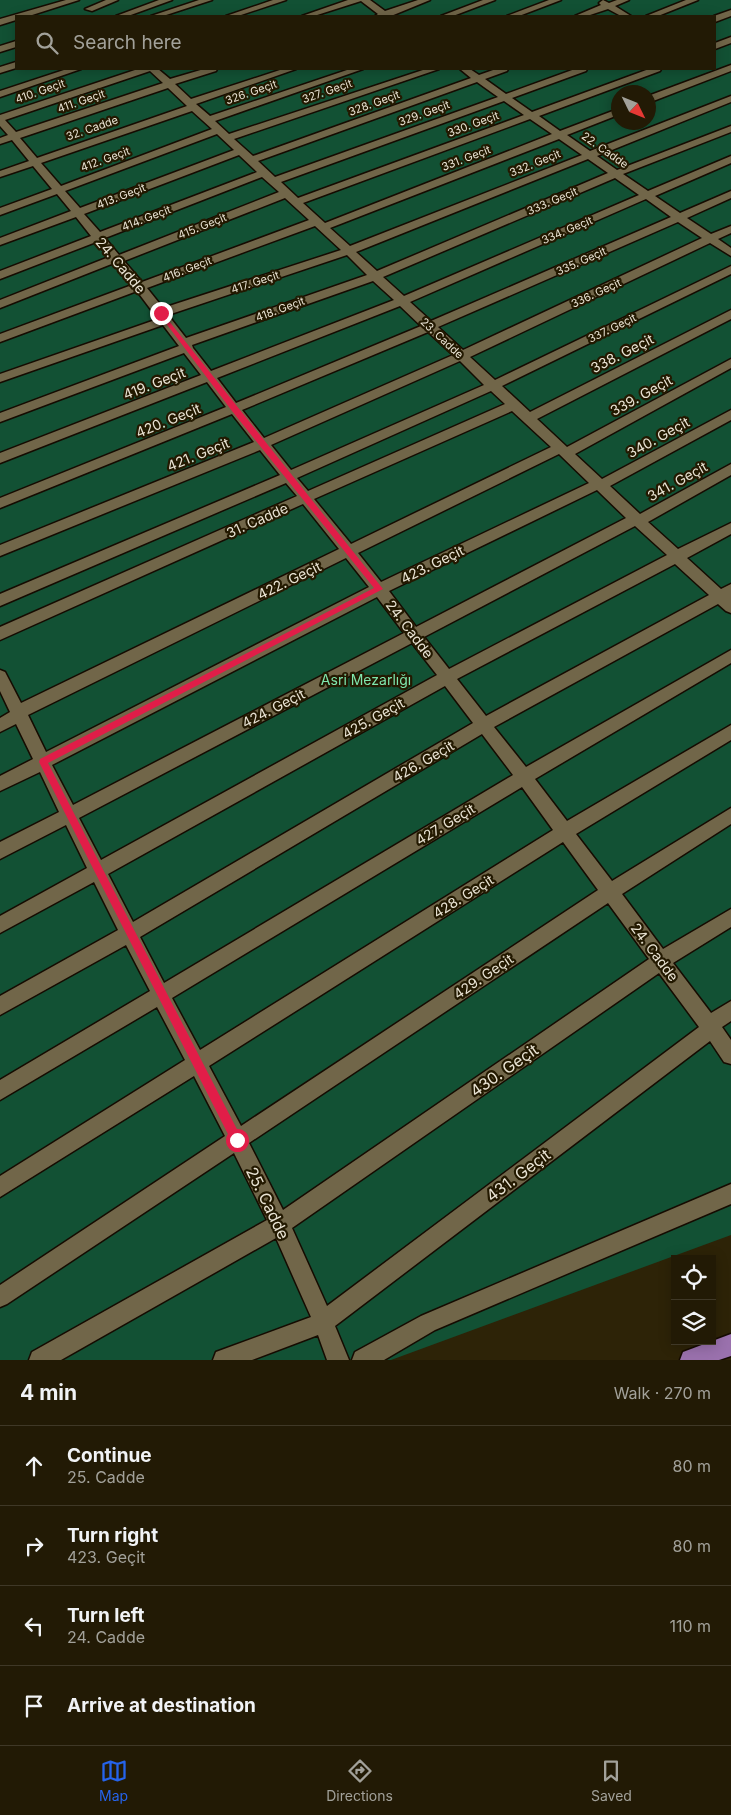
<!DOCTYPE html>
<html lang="en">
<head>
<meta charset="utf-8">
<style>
  body { margin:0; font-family:Inter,sans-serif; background:#2a230f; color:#f1f3f6 }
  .controls { position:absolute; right:15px; bottom:15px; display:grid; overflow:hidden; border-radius:0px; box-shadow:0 2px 12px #0003 }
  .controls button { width:45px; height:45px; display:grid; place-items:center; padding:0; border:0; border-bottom:1px solid #3f3827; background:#221a05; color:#f1f3f6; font:25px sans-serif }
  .compass { position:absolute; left:611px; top:85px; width:45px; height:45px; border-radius:50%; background:#221a05; box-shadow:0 2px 12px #0003; rotate:133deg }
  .stop { position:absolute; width:15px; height:15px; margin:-11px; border:4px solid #e11d48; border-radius:50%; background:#fff }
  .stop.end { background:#e11d48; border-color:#fff; box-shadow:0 1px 5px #0008 }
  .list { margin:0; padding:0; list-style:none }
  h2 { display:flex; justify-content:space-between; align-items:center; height:65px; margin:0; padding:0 20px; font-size:21px }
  h2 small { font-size:16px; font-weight:400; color:#a2a19a }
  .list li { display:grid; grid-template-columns:32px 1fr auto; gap:15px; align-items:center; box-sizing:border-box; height:80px; padding:0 20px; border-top:1px solid #3f3827 }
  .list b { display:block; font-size:19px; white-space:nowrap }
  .list p { margin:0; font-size:16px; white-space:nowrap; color:#a2a19a }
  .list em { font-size:16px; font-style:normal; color:#a2a19a }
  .icon { flex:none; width:28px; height:28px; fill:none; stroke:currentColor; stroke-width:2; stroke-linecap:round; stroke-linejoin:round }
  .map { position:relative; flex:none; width:731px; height:1360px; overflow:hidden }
  .search { position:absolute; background:#221a05; box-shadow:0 2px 12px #0003; left:15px; right:15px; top:15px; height:55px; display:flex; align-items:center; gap:12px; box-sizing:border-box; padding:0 18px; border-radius:0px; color:#a2a19a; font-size:19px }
  .sheet { height:385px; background:#221a05 }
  nav { display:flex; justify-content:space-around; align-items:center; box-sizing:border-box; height:70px; border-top:1px solid #3f3827; background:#221a05; font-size:14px; color:#a2a19a }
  nav a { display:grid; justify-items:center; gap:2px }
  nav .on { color:#2563eb }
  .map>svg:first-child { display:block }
  .green { fill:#125134; fill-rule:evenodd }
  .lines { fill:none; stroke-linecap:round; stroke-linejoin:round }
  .service-casing { stroke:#150b00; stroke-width:3 }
  .primary-casing { stroke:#150b00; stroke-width:3 }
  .service { fill:#716649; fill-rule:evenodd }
  .primary { fill:#9a71ad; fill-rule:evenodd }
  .route { fill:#e11d48 }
  .labels { text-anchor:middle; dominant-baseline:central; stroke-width:4.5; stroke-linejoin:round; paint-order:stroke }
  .far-street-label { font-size:11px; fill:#e9e3d3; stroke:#231900 }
  .street-label { font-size:14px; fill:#e9e3d3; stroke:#231900 }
  .park-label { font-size:14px; fill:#7ee6ad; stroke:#231900 }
  .near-street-label { font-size:16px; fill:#e9e3d3; stroke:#231900 }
</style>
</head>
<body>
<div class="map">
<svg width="731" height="1360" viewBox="0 0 731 1360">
  <rect width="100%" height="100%" fill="#2d2307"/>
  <!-- green -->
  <path class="green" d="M0 0H731V1235L391 1360H0ZM16 16H715V69H16ZM618 92H648V122H618Z"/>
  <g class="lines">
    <!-- service casing -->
    <g class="service-casing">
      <g id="service">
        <polygon points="66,0 79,0 29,16 16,16 16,20 0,25 0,19"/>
        <polygon points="106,0 118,0 92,11 85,9"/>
        <polygon points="159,0 172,0 128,16 116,16"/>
        <polygon points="199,0 212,0 163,16 151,16"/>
        <polygon points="273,0 286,0 238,16 226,16"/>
        <polygon points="348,0 370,0 385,11 418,0 430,0 391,16 375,16 378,14 361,1 314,16 302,16"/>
        <polygon points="483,0 495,0 453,16 441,16"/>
        <polygon points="549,0 561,0 519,16 507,16"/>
        <polygon points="603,0 609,3 617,0 629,0 615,6 631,16 621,16 608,9 587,16 575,16 601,5 599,3"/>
        <polygon points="686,0 698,0 658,16 646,16"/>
        <polygon points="731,10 731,16 715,22 714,16"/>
        <polygon points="731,37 731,43 715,49 715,43"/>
        <polygon points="16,41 16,47 0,52 0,46"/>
        <polygon points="16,62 16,68 0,73 0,67"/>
        <polygon points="731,65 731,71 648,103 648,96"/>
        <polygon points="67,69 81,69 0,97 0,91"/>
        <path d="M138 69H158L170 79 204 69H217L216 71 175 84 191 99 283 69H296L196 104 210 116 350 69H363L215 121 229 134 426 69H439L234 139 253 156 471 78 460 69H470L479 75 496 69H508L507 71 485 79 506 94 575 69H587L586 71 512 98 532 112 649 69H661L660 71 539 116 560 131 618 109V115L567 135 590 151 731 96V102L597 156 617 170 731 126V132L623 174 648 191 731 156V163L655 196 680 213 731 191V198L687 218 711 234 731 226V233L718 239 731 248V256L710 243 470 357 495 380 731 266V274L502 386 530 412 731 310V319L537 419 567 447 731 359V368L575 454 602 479 731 410V420L610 486 640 514 731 464V475L648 522 678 549 731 523V534L687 558 721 589 731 584V613L726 611 718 604 494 727 526 767 731 650V663L535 779 567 821 731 725V740L576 834 612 881 731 808V824L622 894 663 949 731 909V927L673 963 711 1013 731 1001V1021L722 1027 731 1040V1064L724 1062 710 1041 335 1326 349 1360H327L318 1335 252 1360H213L216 1352 311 1317 276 1238 61 1360H29L32 1352 267 1220 234 1153 7 1304 0 1307V1285L225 1136 194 1076 0 1197V1176L185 1060 157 1007 0 1100V1080L150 991 126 945 0 1015V996L118 930 94 882 0 933V916L87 868 66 825 0 859V842L59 812 40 772 0 791V776L33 759 16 724 0 732V718L10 712 0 691V670L5 672 21 703 339 549 303 504 0 640V627L297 496 286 483 0 606V594L280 475 260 450 0 556V545L254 442 232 414 0 508V498L226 407 207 382 0 463V453L201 375 184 353 0 422V413L179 346 163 325 0 382V374L158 319 137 291 0 342V334L132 285 114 263 0 308V300L109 257 96 242 0 279V271L91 236 76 217 0 245V238L71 211 57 194 0 215V208L52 189 33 166 0 177V171L29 161 12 140 0 144V138L8 135 0 126V115ZM150 71 163 83 16 132 5 120ZM477 82 498 97 275 177 258 161ZM168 88 187 106 37 158 20 138ZM504 101 524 115 298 198 281 182ZM192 111 212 129 61 186 41 163ZM530 119 552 134 325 223 303 203ZM217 134 234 150 80 208 65 191ZM559 139 582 155 350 246 330 228ZM239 155 257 172 100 232 84 214ZM588 159 608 173 377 271 356 252ZM262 177 279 192 119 255 105 238ZM615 178 639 195 404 296 383 277ZM285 198 309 220 142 282 124 261ZM646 199 671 217 431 321 410 302ZM678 222 702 238 463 350 438 327ZM315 226 341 250 163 308 147 288ZM347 255 367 275 186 338 168 315ZM373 281 394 300 211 371 193 348 192 345ZM400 306 421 326 236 403 217 378ZM428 332 453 355 264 438 242 410ZM460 361 484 385 291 470 271 445ZM491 391 505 404 308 491 297 478ZM512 411 551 447 351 544 314 499ZM559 454 589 483 381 582 358 553ZM597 490 626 518 416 627 389 591ZM635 526 667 555 449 669 424 637ZM346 558 369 587 46 752 28 715ZM675 564 709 595 486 716 457 679ZM377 597 404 633 73 805 52 765ZM412 643 437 675 101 860 79 818ZM445 686 473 723 133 922 108 874ZM482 734 513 775 164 983 140 937ZM522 787 553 830 200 1050 172 998ZM563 842 598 890 241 1126 209 1066ZM608 903 649 959 283 1210 249 1143ZM659 973 699 1027 327 1306 292 1228Z"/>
        <polygon points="731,1184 731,1204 435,1330 384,1360 352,1360 355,1352 421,1316"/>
      </g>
    </g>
    <!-- primary casing -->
    <g class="primary-casing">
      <polygon id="primary" points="731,1334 731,1356 719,1360 680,1360 683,1352"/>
    </g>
    <!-- service -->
    <use href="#service" class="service"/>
    <!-- primary -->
    <use href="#primary" class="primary"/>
  </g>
  <!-- route -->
  <polygon class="route" points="161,311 383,589 48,763 241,1137 242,1140 241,1144 237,1146 233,1144 39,762 40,759 374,588 232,411 159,314 158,313"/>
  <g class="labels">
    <!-- far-street labels -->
    <g class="far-street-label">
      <text transform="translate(40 91) rotate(-19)">410. Geçit</text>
      <text transform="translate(327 91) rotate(-19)">327. Geçit</text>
      <text transform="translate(251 92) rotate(-19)">326. Geçit</text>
      <text transform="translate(81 101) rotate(-19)">411. Geçit</text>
      <text transform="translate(374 103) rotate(-20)">328. Geçit</text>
      <text transform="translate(424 113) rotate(-20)">329. Geçit</text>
      <text transform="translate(473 124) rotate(-20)">330. Geçit</text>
      <text transform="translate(92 128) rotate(-19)">32. Cadde</text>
      <text transform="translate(605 150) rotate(35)">22. Cadde</text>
      <text transform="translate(466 158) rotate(-21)">331. Geçit</text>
      <text transform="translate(105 159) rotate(-20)">412. Geçit</text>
      <text transform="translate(535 163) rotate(-22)">332. Geçit</text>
      <text transform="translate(121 196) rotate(-21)">413. Geçit</text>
      <text transform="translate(552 201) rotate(-23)">333. Geçit</text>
      <text transform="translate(146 218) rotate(-21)">414. Geçit</text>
      <text transform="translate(202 226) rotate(-22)">415. Geçit</text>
      <text transform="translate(567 230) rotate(-23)">334. Geçit</text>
      <text transform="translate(581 261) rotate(-24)">335. Geçit</text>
      <text transform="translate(187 269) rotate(-21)">416. Geçit</text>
      <text transform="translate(255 282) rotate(-18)">417. Geçit</text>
      <text transform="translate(596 293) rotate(-25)">336. Geçit</text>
      <text transform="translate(280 309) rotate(-20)">418. Geçit</text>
      <text transform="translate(612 328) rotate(-26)">337. Geçit</text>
      <text transform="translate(442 338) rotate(43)">23. Cadde</text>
    </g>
    <!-- street labels -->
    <g class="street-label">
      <text transform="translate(121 265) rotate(50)">24. Cadde</text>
      <text transform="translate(622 353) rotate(-27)">338. Geçit</text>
      <text transform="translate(154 383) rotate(-21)">419. Geçit</text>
      <text transform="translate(641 395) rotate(-29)">339. Geçit</text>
      <text transform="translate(168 420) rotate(-22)">420. Geçit</text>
      <text transform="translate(658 437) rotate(-29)">340. Geçit</text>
      <text transform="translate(198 454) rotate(-22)">421. Geçit</text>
      <text transform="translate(677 481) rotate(-29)">341. Geçit</text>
      <text transform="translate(257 520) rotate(-24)">31. Cadde</text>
      <text transform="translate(432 564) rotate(-26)">423. Geçit</text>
      <text transform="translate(289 580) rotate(-26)">422. Geçit</text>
      <text transform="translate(410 629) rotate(53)">24. Cadde</text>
      <text transform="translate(273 708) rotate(-27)">424. Geçit</text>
      <text transform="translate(373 718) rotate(-29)">425. Geçit</text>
      <text transform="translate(423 761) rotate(-30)">426. Geçit</text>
      <text transform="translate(445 824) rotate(-31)">427. Geçit</text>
      <text transform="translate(463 896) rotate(-32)">428. Geçit</text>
      <text transform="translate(655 952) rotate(53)">24. Cadde</text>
      <text transform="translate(483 976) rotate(-34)">429. Geçit</text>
    </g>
    <!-- park labels -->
    <g class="park-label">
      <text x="366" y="679">Asri Mezarlığı</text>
    </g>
    <!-- near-street labels -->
    <g class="near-street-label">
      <text transform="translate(504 1070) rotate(-35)">430. Geçit</text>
      <text transform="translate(518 1175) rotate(-37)">431. Geçit</text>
      <text transform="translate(268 1203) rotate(64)">25. Cadde</text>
    </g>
  </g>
</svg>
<div class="controls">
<button><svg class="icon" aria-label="locate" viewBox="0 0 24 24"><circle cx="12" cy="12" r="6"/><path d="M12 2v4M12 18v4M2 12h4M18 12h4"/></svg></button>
<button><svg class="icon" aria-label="layers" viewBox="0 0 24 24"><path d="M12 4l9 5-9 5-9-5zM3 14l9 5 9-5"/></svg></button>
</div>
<svg class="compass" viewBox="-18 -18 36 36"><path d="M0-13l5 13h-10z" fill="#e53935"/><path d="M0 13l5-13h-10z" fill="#a2a19a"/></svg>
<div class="stop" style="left:237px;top:1140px"></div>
<div class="stop end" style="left:161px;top:313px"></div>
<div class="search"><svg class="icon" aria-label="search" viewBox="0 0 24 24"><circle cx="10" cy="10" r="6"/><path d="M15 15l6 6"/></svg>Search here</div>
</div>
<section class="sheet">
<h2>4 min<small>Walk · 270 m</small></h2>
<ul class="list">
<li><svg class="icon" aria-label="ahead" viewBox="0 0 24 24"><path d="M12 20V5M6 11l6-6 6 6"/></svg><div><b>Continue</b><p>25. Cadde</p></div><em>80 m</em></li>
<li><svg class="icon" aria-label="right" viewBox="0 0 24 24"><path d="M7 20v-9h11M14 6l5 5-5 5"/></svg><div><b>Turn right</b><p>423. Geçit</p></div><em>80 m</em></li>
<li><svg class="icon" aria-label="left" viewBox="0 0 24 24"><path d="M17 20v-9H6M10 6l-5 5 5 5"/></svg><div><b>Turn left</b><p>24. Cadde</p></div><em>110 m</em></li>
<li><svg class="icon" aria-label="arrive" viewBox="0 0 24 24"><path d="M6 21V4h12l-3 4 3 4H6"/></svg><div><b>Arrive at destination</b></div></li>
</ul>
</section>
<nav>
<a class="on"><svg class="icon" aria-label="map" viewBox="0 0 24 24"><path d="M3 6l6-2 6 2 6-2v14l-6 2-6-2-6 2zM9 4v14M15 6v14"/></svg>Map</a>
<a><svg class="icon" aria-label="directions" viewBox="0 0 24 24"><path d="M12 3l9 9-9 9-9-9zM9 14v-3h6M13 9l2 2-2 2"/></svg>Directions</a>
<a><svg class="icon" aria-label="saved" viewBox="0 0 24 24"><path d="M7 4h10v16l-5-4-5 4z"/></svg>Saved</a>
</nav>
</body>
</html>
